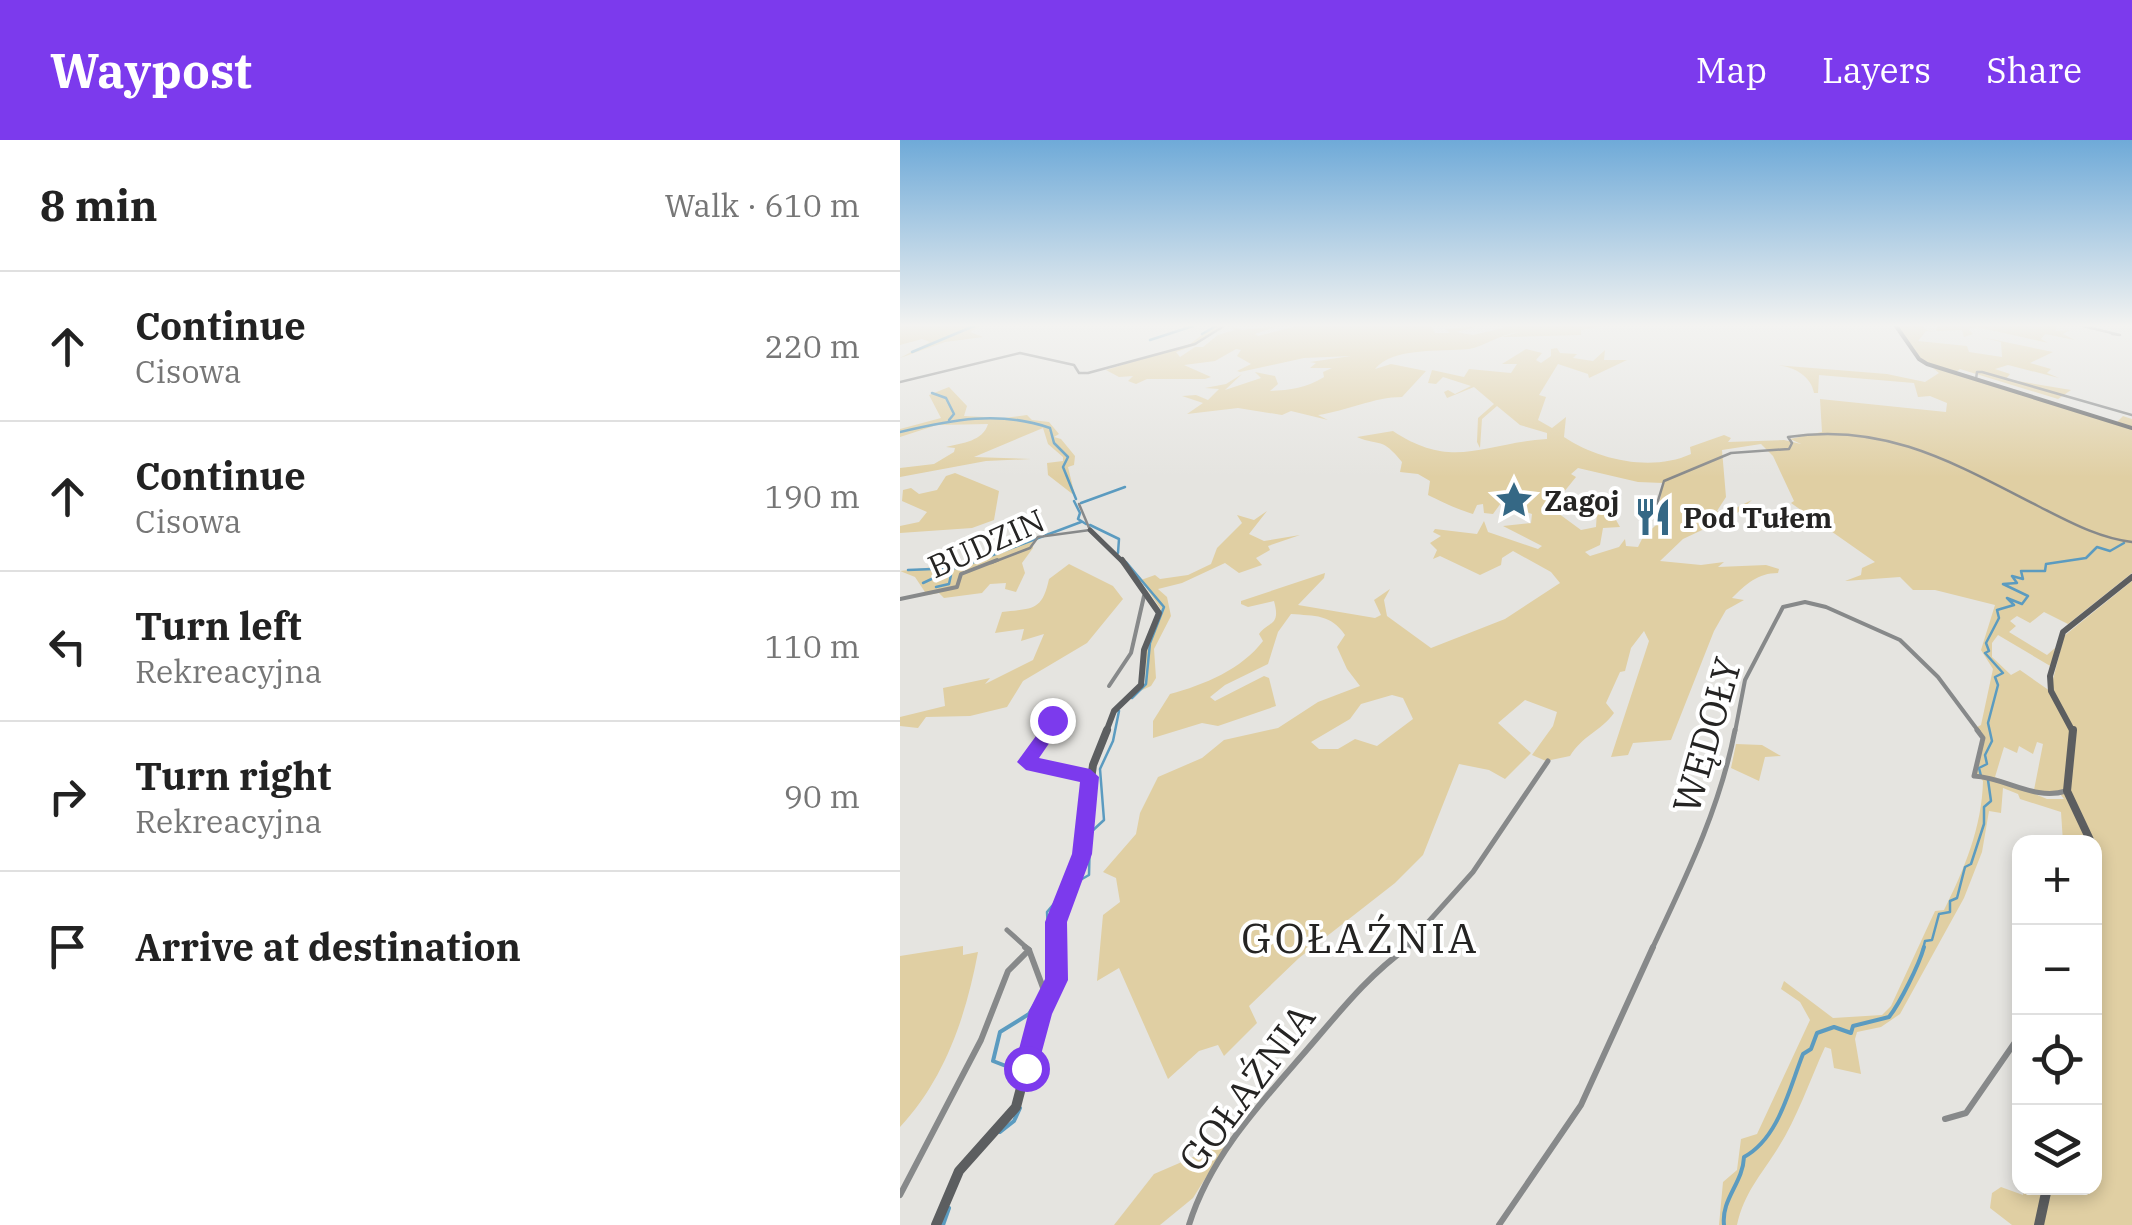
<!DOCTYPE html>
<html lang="en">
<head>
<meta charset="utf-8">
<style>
  body { margin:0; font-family:"IBM Plex Serif",serif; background:#f6f6f6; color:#222 }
  .controls { position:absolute; right:30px; bottom:30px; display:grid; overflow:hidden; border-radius:20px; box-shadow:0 5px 15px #0003 }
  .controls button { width:90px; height:90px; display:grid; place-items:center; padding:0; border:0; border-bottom:2px solid #e0e0e0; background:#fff; color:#222; font:50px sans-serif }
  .stop { position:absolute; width:30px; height:30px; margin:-22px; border:8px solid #7c3aed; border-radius:50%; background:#fff }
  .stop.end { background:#7c3aed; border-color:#fff; box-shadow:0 2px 10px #0008 }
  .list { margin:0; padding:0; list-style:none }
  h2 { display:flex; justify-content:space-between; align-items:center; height:130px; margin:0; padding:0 40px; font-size:42px }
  h2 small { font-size:32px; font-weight:400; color:#767676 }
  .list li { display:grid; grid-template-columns:65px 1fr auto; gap:30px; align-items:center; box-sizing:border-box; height:150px; padding:0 40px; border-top:2px solid #e0e0e0 }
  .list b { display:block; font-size:38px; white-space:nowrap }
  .list p { margin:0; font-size:32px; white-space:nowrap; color:#767676 }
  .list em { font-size:32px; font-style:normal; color:#767676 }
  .icon { flex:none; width:55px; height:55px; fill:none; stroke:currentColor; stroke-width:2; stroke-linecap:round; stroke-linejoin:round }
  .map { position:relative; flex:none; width:1232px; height:1085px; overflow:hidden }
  header { display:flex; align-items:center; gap:60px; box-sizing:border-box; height:140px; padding:0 50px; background:#7c3aed; color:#fff }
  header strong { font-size:48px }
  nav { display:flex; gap:55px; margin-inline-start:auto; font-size:35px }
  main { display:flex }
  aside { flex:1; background:#fff }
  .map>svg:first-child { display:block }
  .green { fill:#e0cfa3; fill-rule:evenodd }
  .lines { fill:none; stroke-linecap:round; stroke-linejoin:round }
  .stream-far1 { stroke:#5b9bc0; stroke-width:2.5 }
  .stream { stroke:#5b9bc0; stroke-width:4 }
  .street-far3 { stroke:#87898a; stroke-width:2.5 }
  .street-far2 { stroke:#87898a; stroke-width:4 }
  .street-far1 { stroke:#87898a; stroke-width:5 }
  .street { stroke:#87898a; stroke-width:6 }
  .secondary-far4 { stroke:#5c5e60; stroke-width:4 }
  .secondary-far3 { stroke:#5c5e60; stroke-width:5 }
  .secondary-far2 { stroke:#5c5e60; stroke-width:6 }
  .secondary-far1 { stroke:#5c5e60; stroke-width:8 }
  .secondary { stroke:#5c5e60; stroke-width:10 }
  .route { fill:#7c3aed }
  .labels { text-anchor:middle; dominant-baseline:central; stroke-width:8; stroke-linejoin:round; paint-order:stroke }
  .far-poi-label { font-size:28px; font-weight:bold; fill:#252423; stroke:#fff; text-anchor:start }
  .street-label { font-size:32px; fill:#252423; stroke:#fff }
  .near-street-label { font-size:38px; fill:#252423; stroke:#fff }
  .near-neighbourhood-label { font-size:42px; letter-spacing:2.5px; fill:#252423; stroke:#fff }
</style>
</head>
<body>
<header>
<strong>Waypost</strong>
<nav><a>Map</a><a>Layers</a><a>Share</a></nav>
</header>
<main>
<aside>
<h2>8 min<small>Walk · 610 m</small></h2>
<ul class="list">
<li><svg class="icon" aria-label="ahead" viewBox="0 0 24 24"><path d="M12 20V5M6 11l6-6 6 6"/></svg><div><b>Continue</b><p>Cisowa</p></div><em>220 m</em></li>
<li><svg class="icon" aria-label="ahead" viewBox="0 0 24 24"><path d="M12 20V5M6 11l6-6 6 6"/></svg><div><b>Continue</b><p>Cisowa</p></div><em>190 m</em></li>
<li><svg class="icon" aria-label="left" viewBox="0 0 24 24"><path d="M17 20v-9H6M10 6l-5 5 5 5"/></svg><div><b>Turn left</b><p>Rekreacyjna</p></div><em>110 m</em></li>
<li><svg class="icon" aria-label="right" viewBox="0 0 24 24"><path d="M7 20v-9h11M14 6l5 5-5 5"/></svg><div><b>Turn right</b><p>Rekreacyjna</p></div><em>90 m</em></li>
<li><svg class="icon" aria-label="arrive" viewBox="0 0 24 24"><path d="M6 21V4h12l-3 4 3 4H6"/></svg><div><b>Arrive at destination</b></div></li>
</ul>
</aside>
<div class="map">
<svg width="1232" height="1085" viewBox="0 0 1232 1085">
  <rect width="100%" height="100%" fill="#e5e4e0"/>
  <!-- green -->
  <g class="green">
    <polygon points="0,186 81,186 70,192 83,197 45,202 0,218 30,202 22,199 0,205"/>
    <path d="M314 186H322L296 205 276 212 280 217 295 207H303L318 195 335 190 330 186 342 190 378 186 355 194 358 196 397 186H531L535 193H550L546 189 579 186 556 192 573 195 604 188 601 186H703L681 190V195L602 197 619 192C600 194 583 207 569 209 538 212 493 207 475 229L491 224 526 231 502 257C474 257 447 271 418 275L428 280 391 271 382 275 338 268 287 274 303 263 282 256 296 255 308 260 319 249 305 248 326 244 342 234 325 250 361 238 355 232 375 236 378 244 370 251C391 250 406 248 424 237L423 232 432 228H410L416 223 410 222 451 216 404 218 340 232 337 231 351 224 337 216 341 210 336 209 315 221 284 225 311 237 305 239H247L236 244 228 241 233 236 219 237 206 230 290 204Z"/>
    <path d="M998 186H1024V189L1034 192 1026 191 1018 201 1067 206 1069 212 1102 217 1101 202 1081 197 1153 212 1130 223 1151 229 1147 233 1159 238 1108 225 1095 229 1110 234 1106 239 1171 250 1158 259 1060 229 1056 232 1216 283 1223 276 1232 279V433L1168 484 1144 472 1130 483 1117 476 1110 481 1116 486 1109 492 1147 515 1155 508 1152 527 1098 495 1092 503V517L1111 535 1120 530 1150 551 1164 496 1232 441V1085H1112L1090 1068 1092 1053 1101 1047 1123 1055 1125 1048H1194V702H1163L1161 672 1120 659 1118 654 1103 648 1101 673 1089 671 1082 712 1064 758 1000 874 981 887 957 892 955 899 961 934 934 928 931 909 925 907C910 940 897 978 878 1008 861 1035 844 1053 837 1085H819L823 1042 837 1030 841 999 857 994 910 880 900 862 881 849 884 841 933 878 982 875 991 866 1035 771 1044 770C1064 730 1082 687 1083 641L1075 632 1085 599 1077 587 1081 585 1093 529 1081 510 1095 465 1035 450H1013L1000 437 945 441 961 435 962 428 975 422 891 363 894 361 873 316 861 304 822 310 826 357 817 371 823 374 852 360 836 374 783 399 760 421 801 425 824 422 818 427 866 425 879 429 878 433C858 433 846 444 832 458L844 460 826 470 814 491 771 600 733 603 728 615 711 617 749 501 744 491 731 508 725 531 720 532 706 563 714 573C701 591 682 596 670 616L646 621 632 615 653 586 657 572 625 560 598 583 631 613 605 639 589 630 559 624 523 715 495 743 399 818 349 866 357 883 324 916 318 905 299 911 268 939 219 828 197 841 203 775 220 762 216 738 203 732 236 694 240 673 258 637 302 618 324 600 378 588 418 562 460 546 447 529 437 507 445 495C431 474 415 476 391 474L378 492 368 524 325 545 310 557 315 561 364 536 369 538 376 566 318 586 302 583 253 598V581L270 554C304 545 342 529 363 501L359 494C369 481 381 486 374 461L348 467 341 464V461L425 433 424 438 398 465 475 478 481 475 474 460 490 449 484 460 487 476 531 508 605 479 660 443 651 432 613 411 602 418 601 425 580 435 540 416 533 419 537 410 530 403 541 396 533 392 535 389 577 394 584 381 588 392 638 409 642 406 603 386 631 383 632 374 601 363 593 374 584 373 583 364 577 365 573 374C559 370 540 361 528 355L530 341 518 334 500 332 502 322C481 296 481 307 457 297L493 291C553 331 583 303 647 299V293L620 285 597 266 582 279 580 308 577 302 578 278 594 264 574 247 547 258 544 252 548 250 555 254 571 246 543 237 536 244 528 243 532 230 564 237 569 229 611 233 617 224H602L626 209 642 213 636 220 641 223 651 216V209L657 208 660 213 677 214 673 218 693 221 705 210 704 220H727L689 238 688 234 658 224 639 255 646 257 638 280 652 288 666 277 664 297C698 320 752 332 791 314L790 307 824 295 831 298 828 302 884 300 901 304 890 299 922 292 920 259 1046 272 1047 263 1030 256 1018 257 1014 243 919 235 918 253H914C911 235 892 226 875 225L987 234 1025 242 1039 233 1018 216ZM678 328 738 342 763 343 759 365 766 376 743 397 738 407 726 406 725 399 719 407 690 416 685 412 700 405 703 388 720 387 716 380 709 379 704 367 697 371 696 387 681 390 651 368 676 337 671 334ZM492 555 503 558 513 579 477 606 455 599 438 609H419L411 602 450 579 461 564ZM1137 602 1143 604 1134 650 1148 656 1160 654 1164 659H1147L1095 637 1104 607 1117 613 1119 606 1133 614Z"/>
    <polygon points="1037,186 1156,186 1156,191 1170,190 1163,194 1175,200 1145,194 1141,199 1148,203 1144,202 1077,187 1068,189 1073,194 1064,197 1062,190 1036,191"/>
    <path d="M49 247 67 266 64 276 104 278 127 275 132 280 149 282 159 294 154 297 161 299 175 316 174 325 168 327 175 356 148 335 147 323 163 321V317L148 304 143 288 74 317 131 319 86 321 0 337V328L34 324 54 312 55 308 46 307C63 303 83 301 88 284L37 285 0 297V289L41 278 29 255Z"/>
    <polygon points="55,333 99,351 94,380 72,388 0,393 0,386 19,382 27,372 2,361 3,350 11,348 19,354 37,350 46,336"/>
    <polygon points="367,371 349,394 364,401 400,395 368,406 370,410 356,418 362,425 339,433 325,423 282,443 258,449 267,457 271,476 254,509 256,538 251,546 238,552 245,543 246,513 262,471 241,440 255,435 260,439 288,435 311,424 317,408 342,383 337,375 354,380"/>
    <polygon points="132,395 133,408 122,423 125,433 116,452 105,449 106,443 90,444 82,453 44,458 39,453 27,455 15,437 0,431 51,425 71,419 97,403"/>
    <path d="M169 424 213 446 223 459 187 503 123 541 107 567 70 576 26 577 18 588 0 586V577L45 566 43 548 90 538 85 544 133 520 144 494 121 501 124 489 95 493 102 472C132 468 142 472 149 439Z"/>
    <polygon points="836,604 862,605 881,616 865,617 859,641 831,628"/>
    <path d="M63 806V815L78 812C66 876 45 939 0 987V816Z"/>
    <polygon points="328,1002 293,1058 260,1085 214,1085 254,1034"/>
  </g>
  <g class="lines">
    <!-- stream-far1 -->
    <g class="stream-far1">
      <polyline points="302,194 316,186"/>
      <polyline points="250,200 293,186"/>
      <polyline points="12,212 74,186"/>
      <polyline points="32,253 46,258 54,274 49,280"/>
      <path d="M0 292C51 280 99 270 150 288L154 303 168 317 163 327 176 359"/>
      <polyline points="174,361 180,373 178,379 186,384"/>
      <polyline points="181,363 225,347"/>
      <polyline points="190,385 219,399 218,413"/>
      <polyline points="226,422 264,467 250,503 246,544 232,558"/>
      <polyline points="8,430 58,428 181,382"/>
      <polyline points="23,443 53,429"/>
      <polyline points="36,447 49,444 51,435"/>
      <polyline points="1081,636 1079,628 1087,624 1085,615 1092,601 1088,583 1098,545 1095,537 1103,533 1085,513 1089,511 1086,503 1099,478 1097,470 1114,465 1107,458 1122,464 1128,456 1103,444 1117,443 1112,436 1123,439 1121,431 1145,431 1146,424 1186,418 1197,407 1210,411 1224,403"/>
      <polyline points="175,743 189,735 190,693 204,680 200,629 213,601 219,571"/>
      <polyline points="149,809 147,772 168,747"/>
      <polyline points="1023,809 1025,801 1032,800 1039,774 1050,772 1050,761 1057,758 1065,727 1071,724 1084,684 1084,667 1091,661 1088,640"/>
    </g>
    <!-- stream -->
    <g class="stream">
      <polyline points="149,807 151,823"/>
      <polyline points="119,931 93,921 100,892 129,874 142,853"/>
      <polyline points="100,992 114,981 120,968"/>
      <polyline points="43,1085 49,1068"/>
      <path d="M824 1085C821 1059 843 1043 844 1017 879 998 889 949 903 914L911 909 917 893 934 887 951 893 953 886 989 877C1000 863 1019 825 1024 807"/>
    </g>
    <!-- street-far3 -->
    <g class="street-far3">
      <polyline points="1183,186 1220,195 1212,194"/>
      <polyline points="1076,239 1077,232 1082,232 1232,275"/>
      <polyline points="0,242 120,213 174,225 179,233 188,233 295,204 324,186"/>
      <path d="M757 364 764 341 831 313 889 309 892 303 888 297C985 282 1054 323 1138 366 1168 381 1198 398 1232 402"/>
      <polyline points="91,423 130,408 138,397 190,390 179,364"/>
    </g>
    <!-- street-far2 -->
    <g class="street-far2">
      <polyline points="0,459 57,447 61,434 97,420"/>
      <polyline points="209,546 231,513 244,456"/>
      <polyline points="140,579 152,580 148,592"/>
      <polyline points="835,592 845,540 883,467 905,462 926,467 1000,500 1038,537 1079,592"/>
    </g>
    <!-- street-far1 -->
    <g class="street-far1">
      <polyline points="150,590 126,622 190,637"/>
      <path d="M1077 590 1083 598 1074 636C1107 638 1135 661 1166 651"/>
      <polyline points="107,790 128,809"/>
      <polyline points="504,809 573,732 648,621"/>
      <path d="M752 809C786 737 820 668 835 590"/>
    </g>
    <!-- street -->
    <g class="street">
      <polyline points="125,807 129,810"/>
      <polyline points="1045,979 1066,973 1120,895"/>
      <polyline points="0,1055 81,900 108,831 129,810 145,853"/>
      <path d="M289 1085C310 1017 359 965 405 912 438 874 467 836 508 807"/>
      <polyline points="599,1085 681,965 753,807"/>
    </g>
    <!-- secondary-far4 -->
    <polyline class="secondary-far4" points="996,186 1019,219 1027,224 1232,288"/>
    <!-- secondary-far3 -->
    <polyline class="secondary-far3" points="190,390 224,423"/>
    <!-- secondary-far2 -->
    <g class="secondary-far2">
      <polyline points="206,592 214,571 241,545 244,510 259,473 222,420"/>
      <polyline points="1173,592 1151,551 1150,536 1163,492 1232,437"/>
    </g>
    <!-- secondary-far1 -->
    <g class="secondary-far1">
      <polyline points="1173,590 1167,651 1191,702"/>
      <polyline points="1194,710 1194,716"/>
      <polyline points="156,809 156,782 179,726 193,625 207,590"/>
    </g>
    <!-- secondary -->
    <g class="secondary">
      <polyline points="36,1085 59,1031 116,967 141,871 156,840 156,807"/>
      <polyline points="1139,1085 1147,1048"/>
    </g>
  </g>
  <!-- sky -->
  <linearGradient id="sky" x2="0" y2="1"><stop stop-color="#6faad8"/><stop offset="0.55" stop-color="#f3f3f1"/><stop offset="1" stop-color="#f3f3f1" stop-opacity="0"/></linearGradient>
  <rect width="1232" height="337" fill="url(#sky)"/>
  <!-- route -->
  <polygon class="route" points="152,573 158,575 161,586 139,618 190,629 199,637 192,714 167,782 168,840 152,874 135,937 126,940 118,937 114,928 129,871 145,839 145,782 172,714 180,642 126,630 117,622 144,585 146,575"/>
  <!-- icons -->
  <defs>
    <g id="sight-bare" transform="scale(3)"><path d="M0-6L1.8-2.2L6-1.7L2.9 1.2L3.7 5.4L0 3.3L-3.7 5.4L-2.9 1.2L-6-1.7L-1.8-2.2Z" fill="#356885" stroke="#fff" stroke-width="2.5" paint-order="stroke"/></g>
    <g id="restaurant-bare" transform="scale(3)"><path d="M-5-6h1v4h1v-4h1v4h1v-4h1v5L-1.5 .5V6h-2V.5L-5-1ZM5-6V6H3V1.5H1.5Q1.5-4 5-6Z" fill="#356885" stroke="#fff" stroke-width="2.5" paint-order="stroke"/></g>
  </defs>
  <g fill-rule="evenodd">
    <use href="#sight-bare" x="614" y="360"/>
    <use href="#restaurant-bare" x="753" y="377"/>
  </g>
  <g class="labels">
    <!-- far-poi labels -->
    <g class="far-poi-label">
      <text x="644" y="360">Zagoj</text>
      <text x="783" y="377">Pod Tułem</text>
    </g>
    <!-- street labels -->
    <g class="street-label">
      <text transform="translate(86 403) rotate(-24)">BUDZIN</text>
    </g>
    <!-- near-street labels -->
    <g class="near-street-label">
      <text transform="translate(806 595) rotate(-74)">WĘDOŁY</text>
      <text transform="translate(346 947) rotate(-53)">GOŁAŹNIA</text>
    </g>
    <!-- near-neighbourhood labels -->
    <g class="near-neighbourhood-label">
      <text x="460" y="797">GOŁAŹNIA</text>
    </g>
  </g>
</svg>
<div class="controls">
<button>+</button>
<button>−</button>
<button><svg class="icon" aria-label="locate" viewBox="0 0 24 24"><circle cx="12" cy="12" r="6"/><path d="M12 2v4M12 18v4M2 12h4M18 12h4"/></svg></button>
<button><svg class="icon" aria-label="layers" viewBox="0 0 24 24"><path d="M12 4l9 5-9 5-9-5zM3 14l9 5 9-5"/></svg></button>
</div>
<div class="stop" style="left:126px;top:928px"></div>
<div class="stop end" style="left:152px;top:580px"></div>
</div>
</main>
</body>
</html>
